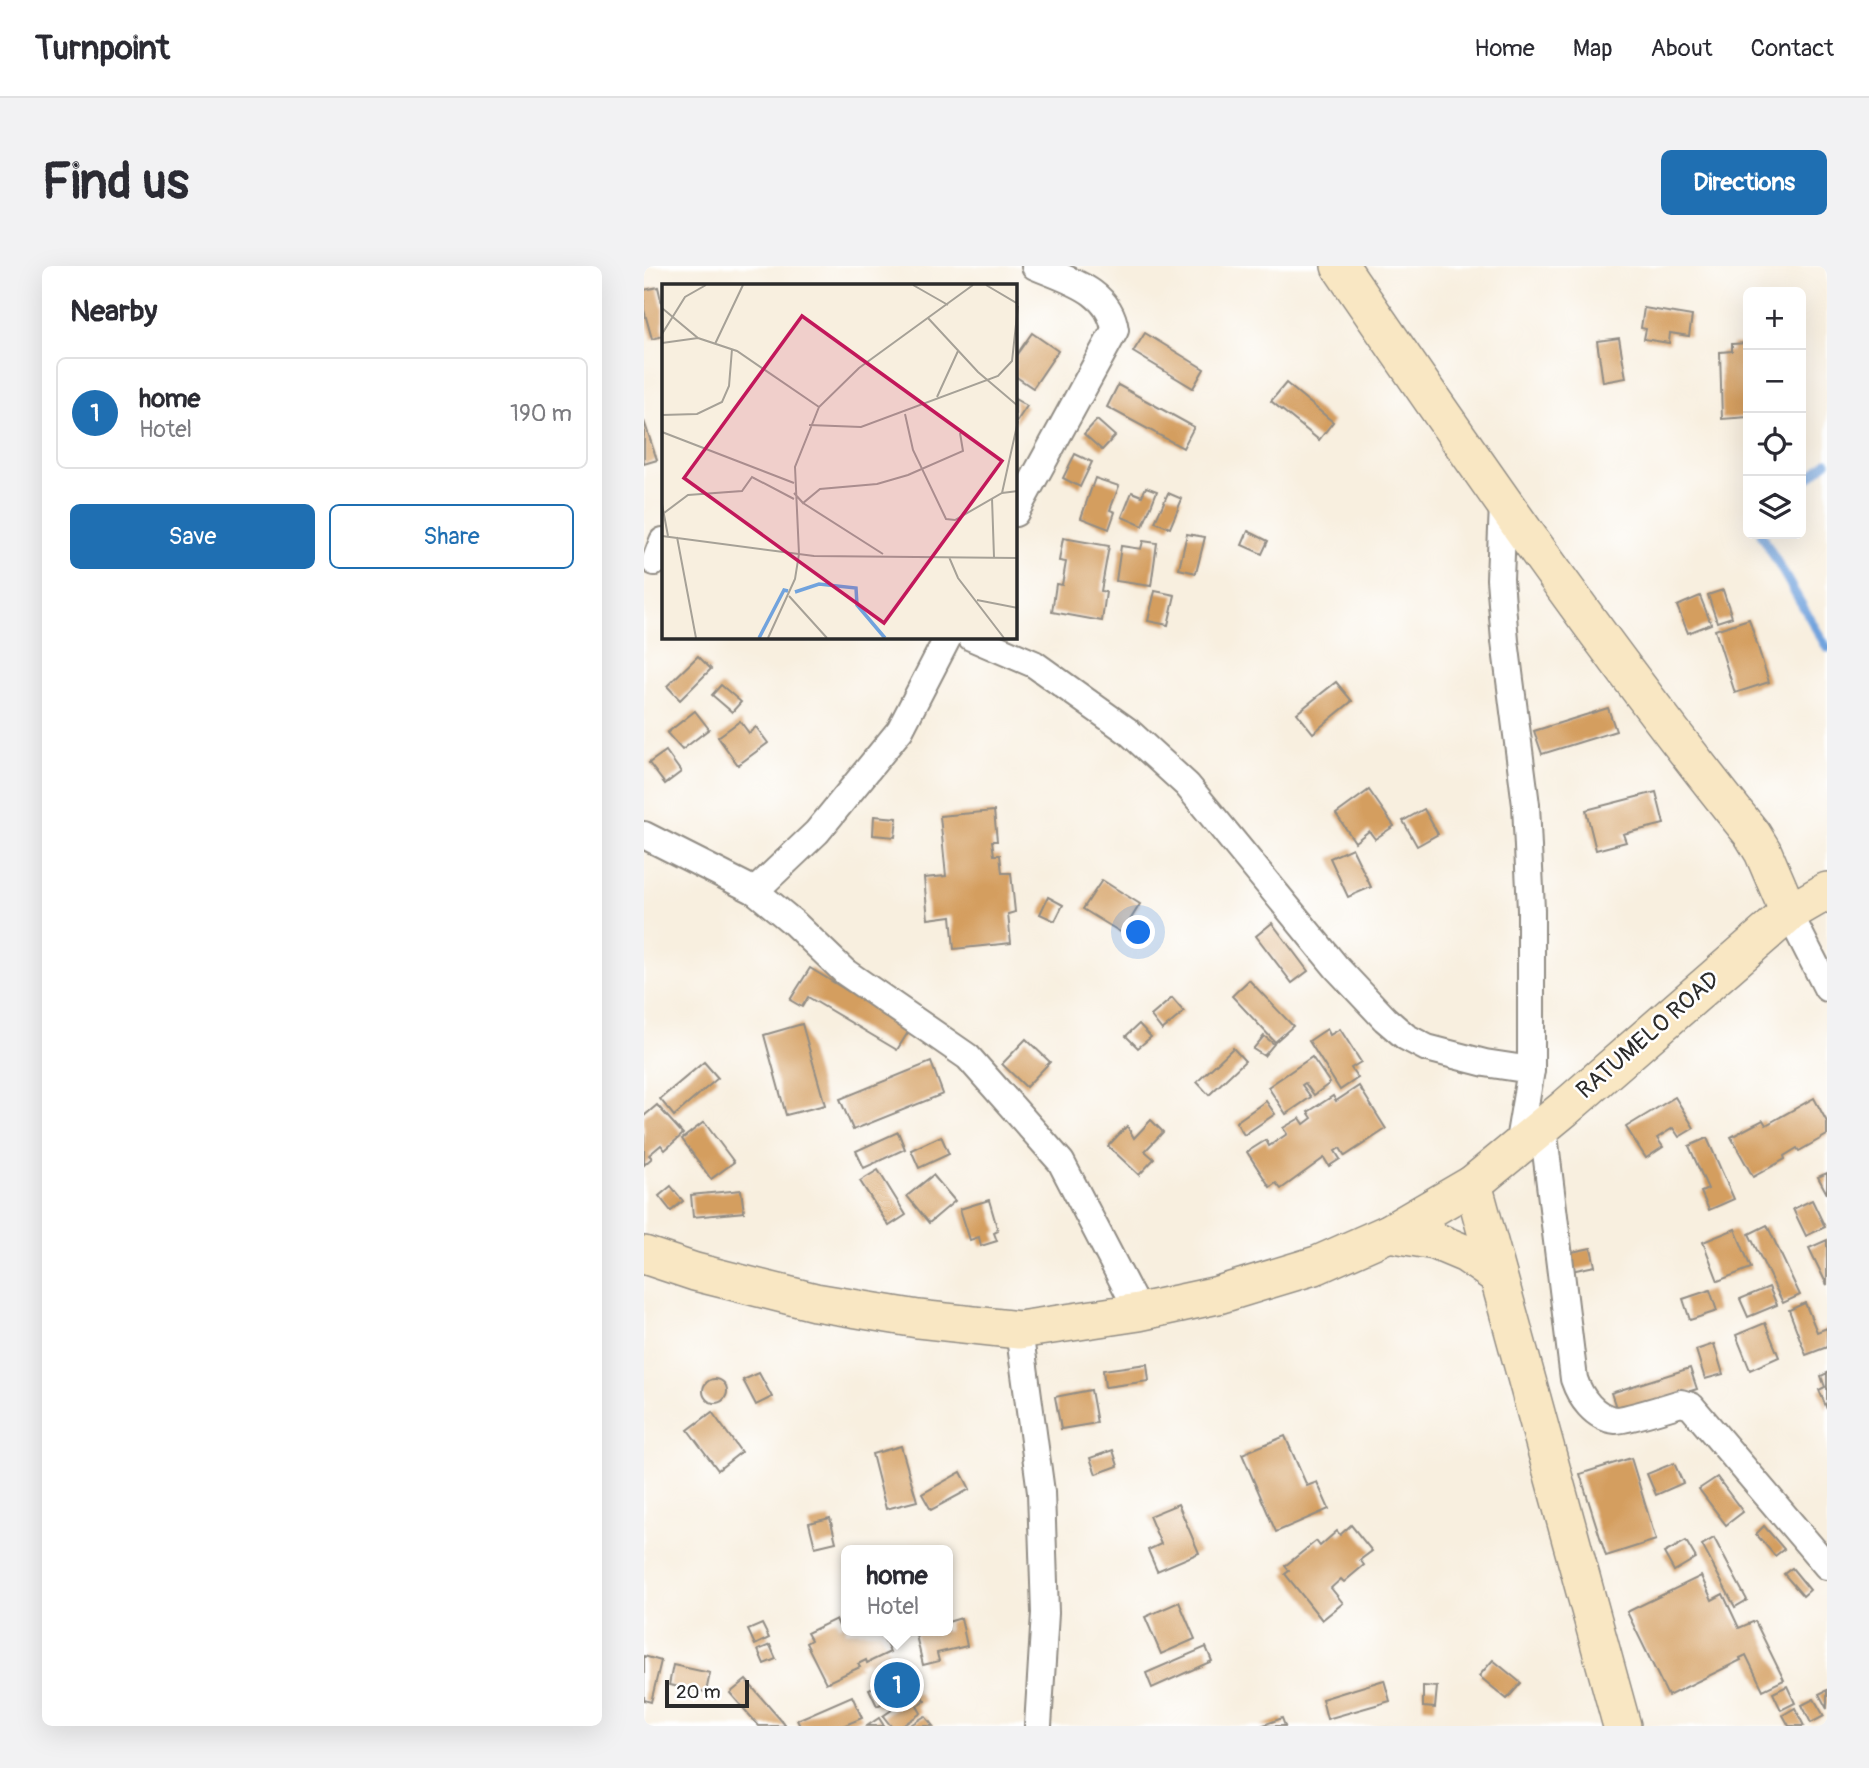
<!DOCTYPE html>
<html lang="en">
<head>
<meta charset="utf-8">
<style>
  body { margin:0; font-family:Pangolin,sans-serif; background:#f2f2f3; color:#2b2b33 }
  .controls { position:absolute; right:21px; top:21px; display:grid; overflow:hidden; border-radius:10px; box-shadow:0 7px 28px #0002 }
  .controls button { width:63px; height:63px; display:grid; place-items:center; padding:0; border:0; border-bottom:2px solid #e1e1e2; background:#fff; color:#2b2b33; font:35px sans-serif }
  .scale { position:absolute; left:21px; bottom:18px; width:84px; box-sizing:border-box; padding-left:7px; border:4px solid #2b2b2b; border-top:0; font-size:19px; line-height:24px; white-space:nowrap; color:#2b2b2b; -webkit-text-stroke:5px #fff; paint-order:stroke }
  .you { position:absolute; left:495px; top:667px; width:24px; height:24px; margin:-18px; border:5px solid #fff; border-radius:50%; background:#1a73e8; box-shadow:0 0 0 10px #1a73e833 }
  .badge { display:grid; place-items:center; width:46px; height:46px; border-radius:50%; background:#1f6fb2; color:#fff; font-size:23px; font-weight:700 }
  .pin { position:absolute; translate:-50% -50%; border:4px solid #fff; box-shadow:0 2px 7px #0006 }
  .popup { position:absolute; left:197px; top:1279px; width:112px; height:91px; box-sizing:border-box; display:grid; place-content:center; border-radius:10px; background:#fff; filter:drop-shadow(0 2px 5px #0005); font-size:23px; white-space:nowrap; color:#7c7c81 }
  .popup b { font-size:26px; color:#2b2b33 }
  .popup::after { content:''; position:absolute; left:50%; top:100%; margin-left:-14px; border:14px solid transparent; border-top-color:#fff }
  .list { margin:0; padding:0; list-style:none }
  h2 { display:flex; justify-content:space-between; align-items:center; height:91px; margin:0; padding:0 28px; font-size:30px }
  h2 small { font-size:23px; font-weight:400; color:#7c7c81 }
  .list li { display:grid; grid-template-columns:46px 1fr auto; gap:21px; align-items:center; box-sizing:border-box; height:112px; margin:0 14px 14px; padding:0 14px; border:2px solid #e1e1e2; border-radius:10px }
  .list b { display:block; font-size:26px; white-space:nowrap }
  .list p { margin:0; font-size:23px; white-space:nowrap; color:#7c7c81 }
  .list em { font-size:23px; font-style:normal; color:#7c7c81 }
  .actions { display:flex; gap:14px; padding:21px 28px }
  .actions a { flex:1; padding:16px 0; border:2px solid #1f6fb2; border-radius:10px; text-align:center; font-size:24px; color:#1f6fb2 }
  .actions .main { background:#1f6fb2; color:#fff }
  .icon { flex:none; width:38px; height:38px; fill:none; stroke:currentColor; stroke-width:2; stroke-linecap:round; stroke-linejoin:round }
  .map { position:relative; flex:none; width:1183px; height:1460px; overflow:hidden; border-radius:10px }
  header { display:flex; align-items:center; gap:42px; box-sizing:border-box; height:98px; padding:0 35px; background:#fff; border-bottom:2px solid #e1e1e2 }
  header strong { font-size:33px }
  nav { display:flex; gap:38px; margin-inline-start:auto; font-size:24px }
  .intro { display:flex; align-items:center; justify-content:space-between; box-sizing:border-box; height:168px; padding:0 42px }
  h1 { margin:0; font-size:49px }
  .button { padding:18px 32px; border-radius:10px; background:#1f6fb2; color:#fff; font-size:24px; font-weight:700 }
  main { display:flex; gap:42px; padding:0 42px }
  aside { flex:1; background:#fff; border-radius:10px; box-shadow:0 7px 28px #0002 }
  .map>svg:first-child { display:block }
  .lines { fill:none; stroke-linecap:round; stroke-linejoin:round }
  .stream { stroke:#71a3dd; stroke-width:9 }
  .building { fill:#d49e5f }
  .street-casing { stroke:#928d85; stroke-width:30 }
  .secondary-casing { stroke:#928d85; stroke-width:40 }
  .street { stroke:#fff; stroke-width:26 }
  .secondary { stroke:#f9e7c3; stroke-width:37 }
  .labels { text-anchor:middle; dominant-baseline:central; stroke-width:5; stroke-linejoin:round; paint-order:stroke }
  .street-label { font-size:24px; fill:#2b2b2b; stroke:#fff }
  .inset-river { fill:none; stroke:#71a3dd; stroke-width:3.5 }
  .inset-road { fill:none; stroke:#a6a197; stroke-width:2 }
  .view { fill:#c2185b; fill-opacity:0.15; stroke:#c2185b; stroke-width:3.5 }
  .inset-edge { fill:none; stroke:#2b2b2b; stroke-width:3.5 }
</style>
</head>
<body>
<header>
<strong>Turnpoint</strong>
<nav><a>Home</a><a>Map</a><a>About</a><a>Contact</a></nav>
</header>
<div class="intro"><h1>Find us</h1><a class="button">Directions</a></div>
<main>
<aside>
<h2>Nearby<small></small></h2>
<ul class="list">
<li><span class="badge">1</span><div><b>home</b><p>Hotel</p></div><em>190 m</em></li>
</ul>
<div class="actions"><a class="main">Save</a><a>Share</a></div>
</aside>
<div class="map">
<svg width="1183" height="1460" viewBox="0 0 1183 1460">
  <rect width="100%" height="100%" fill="#fff"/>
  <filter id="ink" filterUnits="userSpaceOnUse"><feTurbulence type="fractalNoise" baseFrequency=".0143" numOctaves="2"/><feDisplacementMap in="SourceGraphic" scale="14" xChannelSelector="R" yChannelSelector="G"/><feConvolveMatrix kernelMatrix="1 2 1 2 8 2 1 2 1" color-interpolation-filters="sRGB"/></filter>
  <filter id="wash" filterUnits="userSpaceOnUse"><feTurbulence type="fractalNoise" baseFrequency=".00686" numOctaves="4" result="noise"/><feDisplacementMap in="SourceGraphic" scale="28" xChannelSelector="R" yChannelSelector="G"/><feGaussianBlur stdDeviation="1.57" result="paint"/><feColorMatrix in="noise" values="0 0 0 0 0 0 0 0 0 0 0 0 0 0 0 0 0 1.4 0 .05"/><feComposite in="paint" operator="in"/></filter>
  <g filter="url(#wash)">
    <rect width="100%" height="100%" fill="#f8efdf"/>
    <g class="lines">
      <!-- stream -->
      <g class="stream">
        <polyline points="1157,219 1183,196"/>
        <polyline points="1117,268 1183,382"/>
      </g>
    </g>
    <g id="blocks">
      <!-- building -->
      <g class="building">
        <polygon points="14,21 19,42 19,70 8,73 0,44 0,24"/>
        <polygon points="1000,42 1048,50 1045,70 1026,67 1025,77 1000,73 1002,63 997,62"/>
        <polygon points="388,67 414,85 389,122 371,110 371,91"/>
        <polygon points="501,67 560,103 549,122 489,86"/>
        <polygon points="975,72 982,112 959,116 953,75"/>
        <polygon points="1104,77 1104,151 1078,153 1076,86 1088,85 1088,78"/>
        <polygon points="642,117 689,156 675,174 627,135"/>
        <polygon points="474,119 550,161 539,182 463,141"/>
        <polygon points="371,133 383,140 371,158"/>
        <polygon points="453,154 471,170 458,184 440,168"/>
        <polygon points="0,155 13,194 0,198"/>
        <polygon points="431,188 448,196 436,221 419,212"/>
        <polygon points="451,212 475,220 466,244 471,246 465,263 437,252"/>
        <polygon points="502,221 513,225 499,260 478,251 488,226 498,230"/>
        <polygon points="524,227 538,233 526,262 511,256"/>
        <polygon points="604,265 624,275 618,288 598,279"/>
        <polygon points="543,268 561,271 552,307 535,303"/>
        <polygon points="419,272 465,280 457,325 462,326 458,355 408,346 412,318 418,319 422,296 415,295"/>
        <polygon points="499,275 513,277 507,320 472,315 477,280 497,283"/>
        <polygon points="1079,324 1088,351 1073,356 1064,329"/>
        <polygon points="511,325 531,329 524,359 504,355"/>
        <polygon points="1056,330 1067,358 1044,367 1033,340"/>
        <polygon points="1105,353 1125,416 1091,427 1071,364"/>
        <polygon points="54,390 67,403 36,434 23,420"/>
        <polygon points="692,416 708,435 669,467 653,447"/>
        <polygon points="77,419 97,436 88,446 68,429"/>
        <polygon points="964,442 972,465 898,488 890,465"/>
        <polygon points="51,445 65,463 38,484 23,467"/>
        <polygon points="96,455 105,467 112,461 124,477 94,499 74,471"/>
        <polygon points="22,485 37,506 21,518 5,497"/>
        <polygon points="725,524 750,560 731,573 725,565 711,576 692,548"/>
        <polygon points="1012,526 1020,558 979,568 982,576 952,584 942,544"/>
        <polygon points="780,543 794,568 773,580 759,555"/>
        <polygon points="350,545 353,575 348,575 350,589 356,589 358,607 367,607 371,646 364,648 367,677 310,683 307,650 284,653 280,612 302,610 296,550"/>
        <polygon points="230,550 253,552 251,571 229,569"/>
        <polygon points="708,582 727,621 704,631 686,592"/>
        <polygon points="458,614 496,638 478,667 439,643"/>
        <polygon points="404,631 419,639 411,655 396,648"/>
        <polygon points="628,657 664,705 648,717 612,670"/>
        <polygon points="166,702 266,763 253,784 164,731 158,741 146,734"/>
        <polygon points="605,714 649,760 631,776 588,730"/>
        <polygon points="528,732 540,746 518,764 507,750"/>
        <polygon points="158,758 181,839 142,849 120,769"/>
        <polygon points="495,758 507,771 494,782 482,770"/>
        <polygon points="683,763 686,769 696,763 717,796 707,802 714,812 696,824 665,775"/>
        <polygon points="620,770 630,778 620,790 609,783"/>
        <polygon points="382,773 406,796 382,821 358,798"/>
        <polygon points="589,782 601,795 565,829 553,816"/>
        <polygon points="668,791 686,817 670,829 661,817 658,819 667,831 642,848 624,821"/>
        <polygon points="60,796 74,812 30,850 16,833"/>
        <polygon points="287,796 299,828 209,864 196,833"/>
        <polygon points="715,820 742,863 701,890 696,882 691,885 696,893 685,900 680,892 637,923 632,917 626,921 603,886 622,874 625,880 643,868 639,862 656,852 660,858 668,852 664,846 689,830 692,835"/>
        <polygon points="1031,831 1050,862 1035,871 1029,862 1013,872 1019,881 1002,892 982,861"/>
        <polygon points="1170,832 1183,856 1183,869 1155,885 1153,882 1140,890 1141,893 1109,911 1087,871 1119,854 1122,859"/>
        <polygon points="622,835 631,848 600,869 592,856"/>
        <polygon points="13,839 39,868 21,884 17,879 5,889 8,892 0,899 0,850"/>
        <polygon points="507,854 519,866 501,885 510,893 495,909 464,880 483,860 490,872"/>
        <polygon points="60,856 90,896 67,913 38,873"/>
        <polygon points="254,866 261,883 220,902 212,885"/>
        <polygon points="297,870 305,888 275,902 267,884"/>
        <polygon points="1063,872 1090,933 1065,944 1057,926 1064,923 1045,880"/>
        <polygon points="234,904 262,949 245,960 216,915"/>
        <polygon points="1183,907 1183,928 1174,911"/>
        <polygon points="289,909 311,935 285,957 263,930"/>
        <polygon points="27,920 39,935 27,945 15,930"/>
        <polygon points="97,924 100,946 49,951 47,929"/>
        <polygon points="345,934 354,965 350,967 353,975 337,980 335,971 326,974 316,943"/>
        <polygon points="1168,934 1181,961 1162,970 1149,943"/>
        <polygon points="1123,959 1156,1029 1139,1037 1105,968"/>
        <polygon points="1091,963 1107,1002 1074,1015 1059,976"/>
        <polygon points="1183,974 1183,1019 1165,982"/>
        <polygon points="947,982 951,1000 927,1005 923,987"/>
        <polygon points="1125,1021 1133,1039 1104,1051 1096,1033"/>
        <polygon points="1066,1024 1073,1045 1046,1054 1039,1033"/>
        <polygon points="1161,1037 1173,1066 1183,1062 1183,1081 1162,1089 1145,1044"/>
        <polygon points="1121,1057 1135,1091 1106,1104 1092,1069"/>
        <polygon points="1070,1078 1079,1108 1061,1113 1052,1084"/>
        <polygon points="503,1098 505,1115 461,1121 459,1104"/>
        <polygon points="1046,1102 1053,1123 974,1147 967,1127"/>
        <polygon points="115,1107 128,1131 112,1139 99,1114"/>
        <polygon points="1183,1107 1183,1143 1175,1124 1181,1121 1177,1110"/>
        <circle cx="71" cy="1125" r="12"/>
        <polygon points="447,1124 453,1157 417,1163 411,1131"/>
        <polygon points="68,1146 97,1186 74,1204 44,1164"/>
        <polygon points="641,1170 663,1220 673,1216 685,1243 632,1266 598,1188"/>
        <polygon points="257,1180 273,1235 242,1243 228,1188"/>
        <polygon points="469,1184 474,1200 452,1208 446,1192"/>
        <polygon points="987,1192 1012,1274 962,1290 936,1208"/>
        <polygon points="1030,1197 1039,1217 1012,1229 1003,1208"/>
        <polygon points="317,1206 326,1223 287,1244 278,1228"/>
        <polygon points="1073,1211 1099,1246 1082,1259 1055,1223"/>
        <polygon points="534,1238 555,1287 513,1305 504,1284 517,1278 505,1250"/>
        <polygon points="186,1252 192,1276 171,1281 165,1257"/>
        <polygon points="707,1259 728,1285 716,1294 720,1299 700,1316 697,1313 687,1322 699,1337 678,1354 641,1308 645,1305 641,1300 672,1275 676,1280 693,1265 696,1269"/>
        <polygon points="1120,1260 1140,1283 1131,1290 1112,1268"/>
        <polygon points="1070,1272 1103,1334 1091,1341 1058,1279"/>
        <polygon points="1042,1275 1052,1292 1030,1305 1020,1287"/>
        <polygon points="1148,1302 1166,1324 1159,1330 1140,1308"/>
        <polygon points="1057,1310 1068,1334 1079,1328 1095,1362 1111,1355 1140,1414 1119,1424 1102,1389 1096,1392 1097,1394 1024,1430 983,1346"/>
        <polygon points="535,1336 551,1373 517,1388 501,1351"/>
        <polygon points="317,1352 323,1380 293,1387 295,1395 279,1399 271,1365 304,1365 304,1356"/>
        <polygon points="192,1353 195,1360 202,1357 202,1365 236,1365 246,1386 223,1397 222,1394 214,1398 216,1401 182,1417 162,1377 167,1374 163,1367"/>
        <polygon points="118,1358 125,1372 111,1379 104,1364"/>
        <polygon points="126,1379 132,1393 120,1398 114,1384"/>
        <polygon points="562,1381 568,1395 508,1422 502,1407"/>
        <polygon points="0,1390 17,1395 7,1436 0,1434"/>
        <polygon points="849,1394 877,1417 863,1433 835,1410"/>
        <polygon points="29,1399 66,1407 62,1426 25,1419"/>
        <polygon points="262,1406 270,1423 233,1440 225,1423"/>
        <polygon points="102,1414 142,1460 115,1460 86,1427"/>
        <polygon points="740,1414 746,1435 683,1453 678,1433"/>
        <polygon points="779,1420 793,1421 791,1442 779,1441"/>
        <polygon points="1143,1420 1151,1437 1137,1444 1129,1427"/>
        <polygon points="1183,1424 1183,1443 1175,1428"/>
        <polygon points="274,1426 281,1435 273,1440 277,1447 258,1460 247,1460 239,1450"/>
        <polygon points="208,1430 218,1452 199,1460 156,1460 153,1454"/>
        <polygon points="1170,1433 1180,1450 1167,1457 1158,1439"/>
        <polygon points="1151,1442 1160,1460 1145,1460 1139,1449"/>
        <polygon points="281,1450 289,1460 265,1460"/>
        <polygon points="235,1452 240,1460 223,1460"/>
        <polygon points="638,1452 641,1460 617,1460"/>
      </g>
    </g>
  </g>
  <g filter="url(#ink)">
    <use href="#blocks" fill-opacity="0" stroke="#928d85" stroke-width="2"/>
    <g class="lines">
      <!-- street casing -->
      <g class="street-casing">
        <g id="street">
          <polyline points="859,238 856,313 861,375 882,539 887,644 887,804"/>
          <path d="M371 247 471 64C466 24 423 14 391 0"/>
          <polyline points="11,296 19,275"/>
          <polyline points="327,371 390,398 485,466 543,519 693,702 741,753 762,771 783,782 841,797 887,804 874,881"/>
          <polyline points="0,569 111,625 150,657 201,706 324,791 417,896 495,1046"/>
          <polyline points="111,625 173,566 256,464 304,371"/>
          <polyline points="1145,647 1183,722"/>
          <path d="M899 861 930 1113C936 1131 950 1152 972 1154 982 1154 1024 1141 1037 1137L1047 1140 1183 1300"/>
          <polyline points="375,1064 397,1226 401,1347 394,1460"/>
        </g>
      </g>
      <!-- secondary casing -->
      <g class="secondary-casing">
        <g id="secondary">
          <path d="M696 0C828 193 961 386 1108 568L1119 586 1145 647"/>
          <polyline points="829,918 978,1460"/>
          <polyline points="745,967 791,975 822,988 854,1010"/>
          <polyline points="0,989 51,1006 171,1036 274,1053 375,1064 495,1046 574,1029 673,999 745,967 829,918 920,843 1145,647 1183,625"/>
        </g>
      </g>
      <!-- street -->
      <use href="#street" class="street"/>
      <!-- secondary -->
      <use href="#secondary" class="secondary"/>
    </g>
  </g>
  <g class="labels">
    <!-- street labels -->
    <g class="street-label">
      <text transform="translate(1004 769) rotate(-41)">RATUMELO ROAD</text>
    </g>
  </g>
  <!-- overview -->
  <g transform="translate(18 18)">
    <rect width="355" height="355" fill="#f8efdf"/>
    <path class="inset-river" d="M133 308 157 300 194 304 195 321 223 354M97 354 122 306 126 307"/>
    <path class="inset-road" d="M251 1 286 21M324 1 356 20M0 24 36 54 75 67 157 123M266 34 316 88 356 122M0 50 23 13 44 1M0 59 36 54M53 60 81 1M275 113 296 67M243 130 251 166 284 235 293 236 340 209 356 207M0 131 35 130 60 118 67 102 70 65M147 141 199 143 336 92 350 77 356 22M0 148 132 199M132 209 141 219 158 205 215 200 246 191 301 167 298 149M340 209 356 137M330 214 332 273M141 219 221 270M0 220 6 252M2 229 26 211 80 207 90 193 132 215M0 252 152 272 356 274M15 253 34 354M287 273 296 294 342 354M127 312 165 354M315 316 356 324M106 354 133 295 137 270 133 183 157 123 197 84 311 1"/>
    <path class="view" d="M140 32 340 177 222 339 22 194Z"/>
    <rect width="355" height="355" class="inset-edge"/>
  </g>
</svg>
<div class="controls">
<button>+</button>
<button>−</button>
<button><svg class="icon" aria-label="locate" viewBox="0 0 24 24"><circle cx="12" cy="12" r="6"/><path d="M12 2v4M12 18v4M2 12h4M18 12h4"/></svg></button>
<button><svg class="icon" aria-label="layers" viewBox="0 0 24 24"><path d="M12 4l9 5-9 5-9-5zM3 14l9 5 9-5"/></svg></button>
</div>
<div class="scale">20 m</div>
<div class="you"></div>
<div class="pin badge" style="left:253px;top:1419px">1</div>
<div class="popup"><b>home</b>Hotel</div>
</div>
</main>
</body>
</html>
